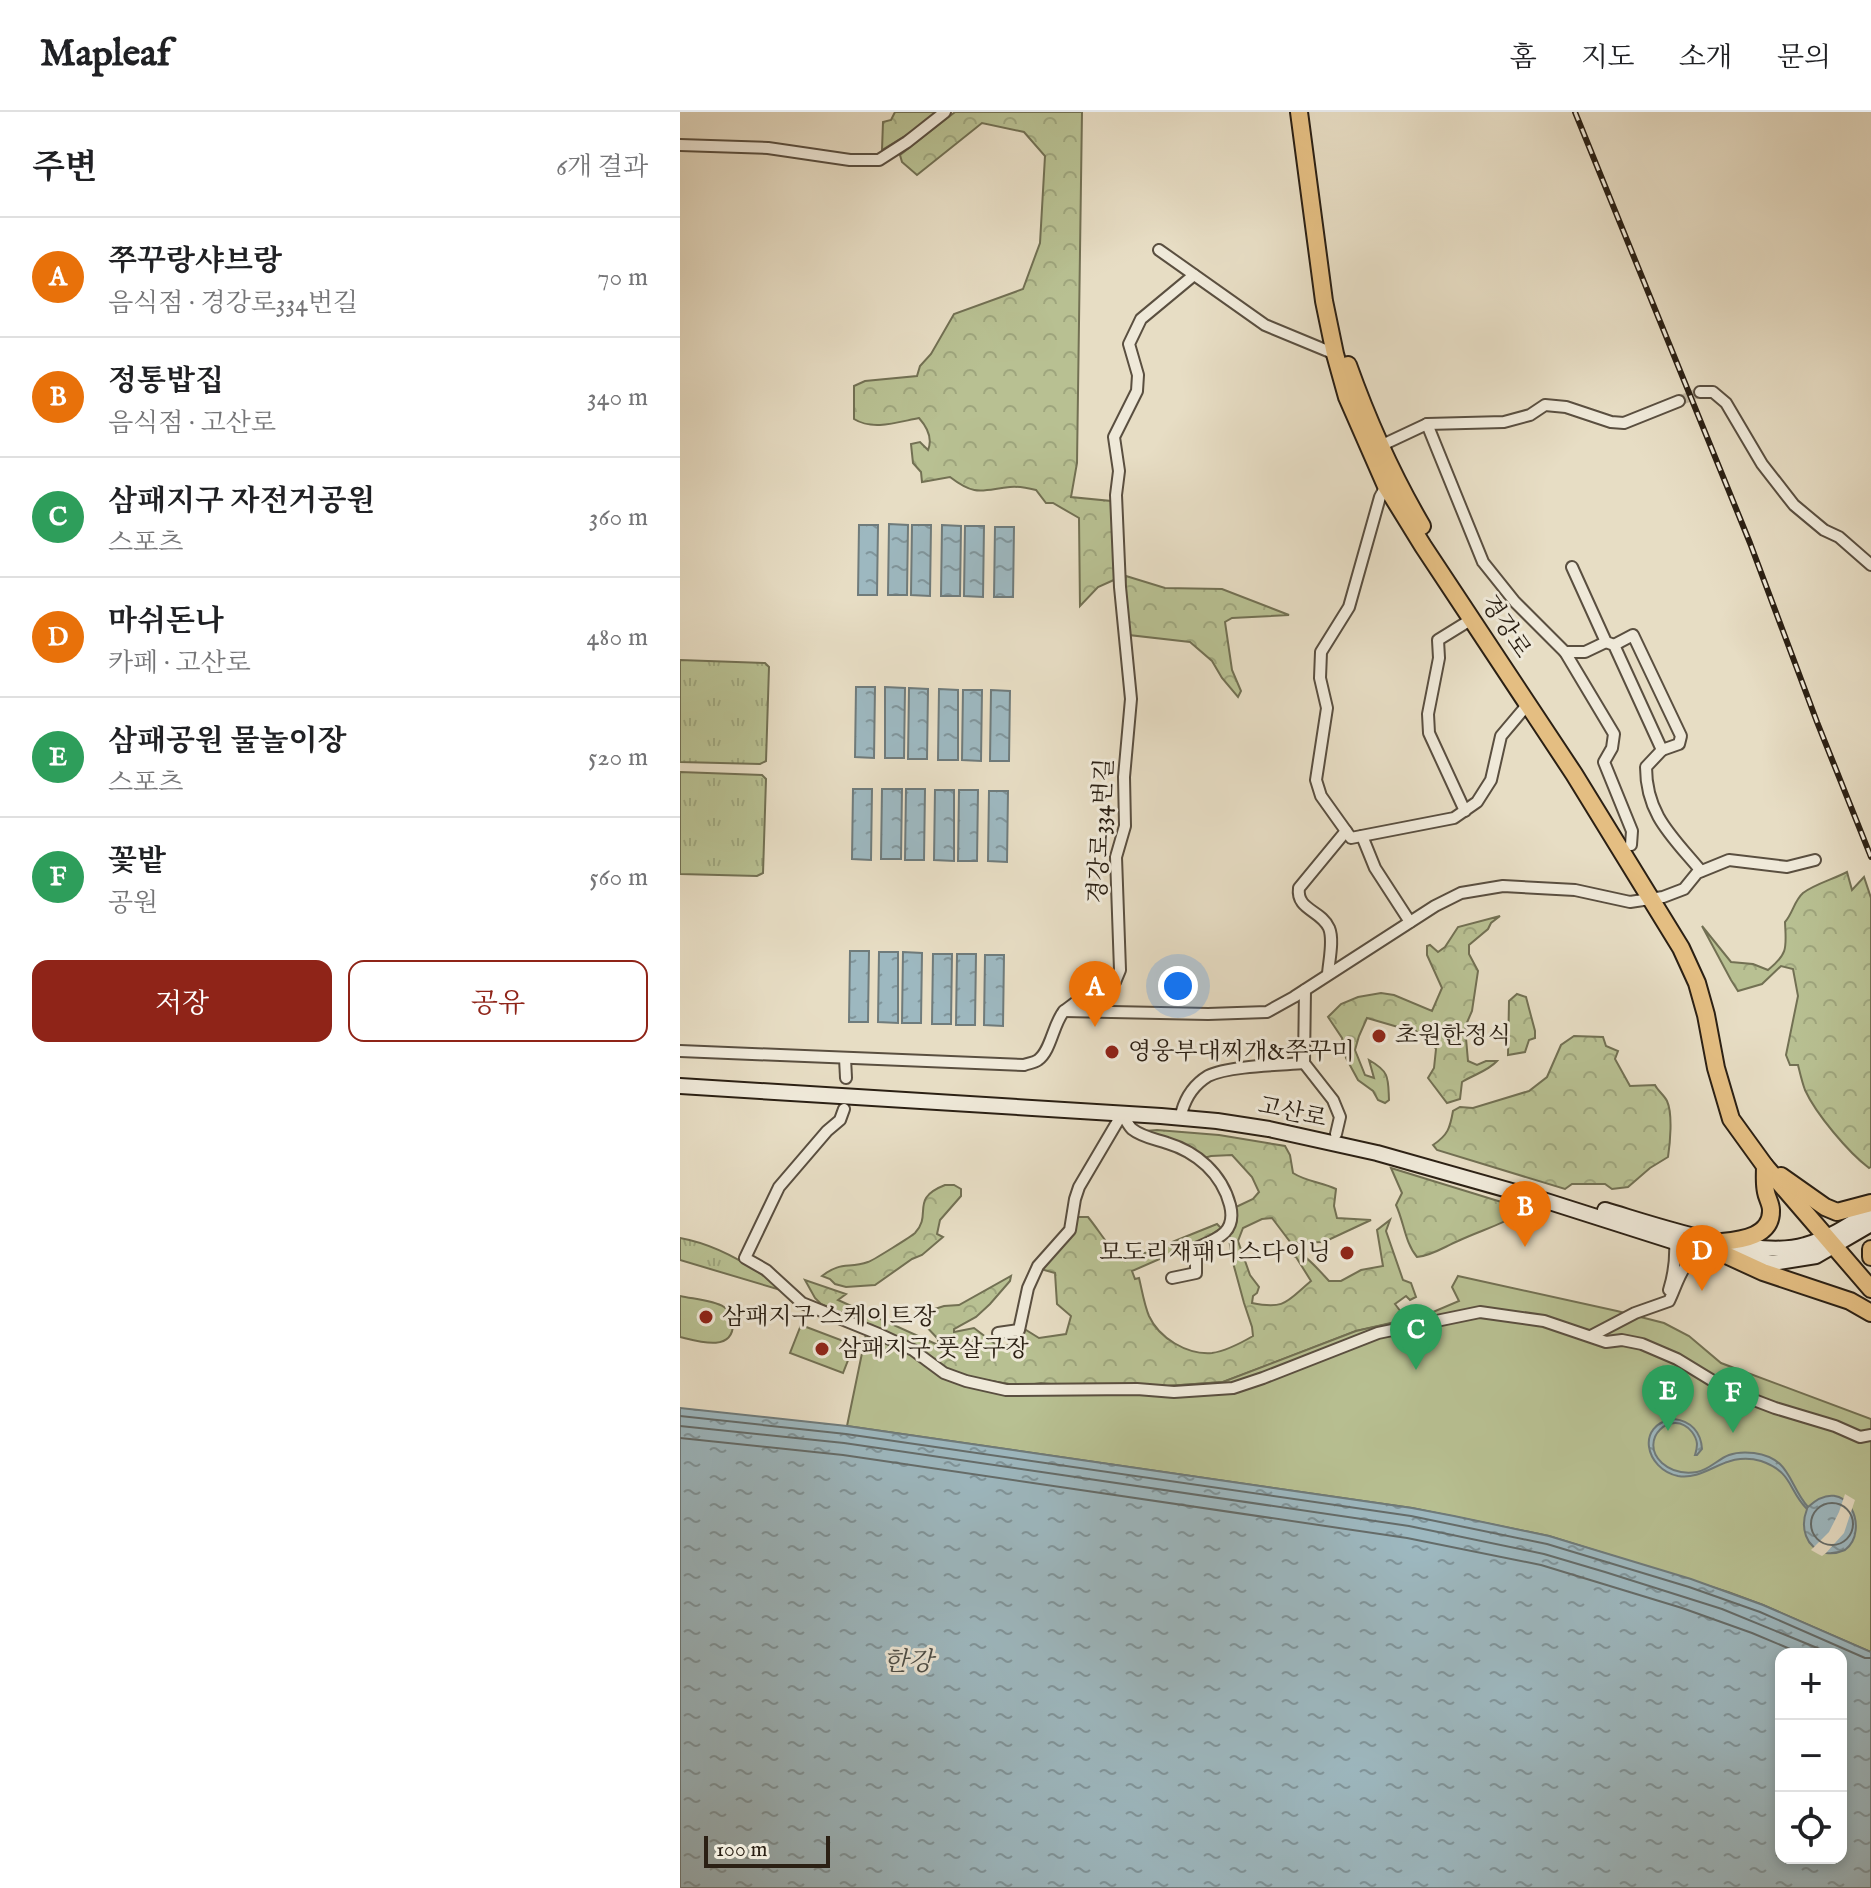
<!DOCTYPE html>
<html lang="ko">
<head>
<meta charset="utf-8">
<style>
  body { margin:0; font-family:"IM FELL English","Noto Serif KR",serif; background:#f2f2f2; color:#202124 }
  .controls { position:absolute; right:24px; bottom:24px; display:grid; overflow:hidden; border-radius:16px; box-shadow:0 4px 12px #0003 }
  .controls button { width:72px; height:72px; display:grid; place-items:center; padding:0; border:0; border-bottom:2px solid #e0e0e0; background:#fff; color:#202124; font:40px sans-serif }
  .scale { position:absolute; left:24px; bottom:20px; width:126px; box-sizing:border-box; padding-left:8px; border:4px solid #2b2014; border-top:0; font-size:22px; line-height:28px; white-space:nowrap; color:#2b2014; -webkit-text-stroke:6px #efe9d9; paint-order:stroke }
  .you { position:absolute; left:498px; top:874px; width:28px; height:28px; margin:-20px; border:6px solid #fff; border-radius:50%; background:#1a73e8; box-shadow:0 0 0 12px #1a73e833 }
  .badge { display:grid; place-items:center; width:52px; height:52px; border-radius:50%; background:#8f2418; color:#fff; font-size:26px; font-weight:700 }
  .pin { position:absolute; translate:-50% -66px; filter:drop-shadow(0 2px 4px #0008) }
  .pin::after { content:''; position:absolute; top:42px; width:28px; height:24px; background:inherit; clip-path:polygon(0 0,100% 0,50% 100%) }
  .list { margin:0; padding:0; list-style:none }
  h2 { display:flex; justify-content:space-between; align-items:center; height:104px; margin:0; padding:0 32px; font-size:34px }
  h2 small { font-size:26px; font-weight:400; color:#757577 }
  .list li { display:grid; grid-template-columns:52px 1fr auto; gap:24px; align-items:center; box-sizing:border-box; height:120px; padding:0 32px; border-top:2px solid #e0e0e0 }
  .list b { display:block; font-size:30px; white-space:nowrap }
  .list p { margin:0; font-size:26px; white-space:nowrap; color:#757577 }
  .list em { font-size:26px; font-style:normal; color:#757577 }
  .actions { display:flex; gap:16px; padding:24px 32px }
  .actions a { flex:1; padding:18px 0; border:2px solid #8f2418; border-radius:16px; text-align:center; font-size:28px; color:#8f2418 }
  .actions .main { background:#8f2418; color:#fff }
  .icon { flex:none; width:44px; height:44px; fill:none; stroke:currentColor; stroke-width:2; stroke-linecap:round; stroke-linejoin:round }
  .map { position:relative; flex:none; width:1191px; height:1776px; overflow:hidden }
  header { display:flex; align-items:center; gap:48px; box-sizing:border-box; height:112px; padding:0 40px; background:#fff; border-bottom:2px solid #e0e0e0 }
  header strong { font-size:38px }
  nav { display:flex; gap:44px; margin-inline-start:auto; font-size:28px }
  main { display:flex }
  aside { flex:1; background:#fff }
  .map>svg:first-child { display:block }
  .grass { fill:url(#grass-tufts); stroke:#727053; stroke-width:2 }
  .forest { fill:url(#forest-crowns); stroke:#727053; stroke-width:2 }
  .green { fill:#b8c092; stroke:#727053; stroke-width:2 }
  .water { fill:url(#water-ripples); stroke:#6f7b7b; stroke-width:2; fill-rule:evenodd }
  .pier { fill:#e7ddc4 }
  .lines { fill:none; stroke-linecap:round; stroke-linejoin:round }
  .shore { stroke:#646c6a; stroke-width:2 }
  .street-tunnel { stroke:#c1b7a1; stroke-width:10; stroke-dasharray:10 5; stroke-linecap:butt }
  .street-casing { stroke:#5a4f40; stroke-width:14 }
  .secondary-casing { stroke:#2b2014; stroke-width:18 }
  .primary-casing { stroke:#2b2014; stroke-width:20 }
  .street { stroke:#efe9d9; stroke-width:10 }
  .secondary { stroke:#efe9d9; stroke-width:14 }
  .primary { stroke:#e4be82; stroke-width:16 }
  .rail-casing { stroke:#2b2014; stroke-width:6 }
  .rail { stroke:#efe9d9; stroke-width:3; stroke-dasharray:9; stroke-linecap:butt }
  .poi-dot { fill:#8f2418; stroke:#efe9d9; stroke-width:3 }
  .labels { text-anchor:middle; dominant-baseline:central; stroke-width:6; stroke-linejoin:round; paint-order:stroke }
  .street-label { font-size:24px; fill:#2b2014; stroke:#efe9d9 }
  .poi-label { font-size:24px; fill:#2b2014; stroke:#efe9d9; text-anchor:start }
  .water-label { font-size:26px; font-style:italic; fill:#4d4e48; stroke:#efe9d9 }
</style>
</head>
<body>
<header>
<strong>Mapleaf</strong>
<nav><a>홈</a><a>지도</a><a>소개</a><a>문의</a></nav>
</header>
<main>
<aside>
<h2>주변<small>6개 결과</small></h2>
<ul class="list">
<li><span class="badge" style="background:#e8710a">A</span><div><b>쭈꾸랑샤브랑</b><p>음식점 · 경강로334번길</p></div><em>70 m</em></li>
<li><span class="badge" style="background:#e8710a">B</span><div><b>정통밥집</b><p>음식점 · 고산로</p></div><em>340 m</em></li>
<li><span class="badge" style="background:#2e9e5b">C</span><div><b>삼패지구 자전거공원</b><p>스포츠</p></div><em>360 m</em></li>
<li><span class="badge" style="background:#e8710a">D</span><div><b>마쉬돈나</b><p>카페 · 고산로</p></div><em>480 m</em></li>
<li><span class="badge" style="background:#2e9e5b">E</span><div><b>삼패공원 물놀이장</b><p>스포츠</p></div><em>520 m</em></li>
<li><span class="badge" style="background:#2e9e5b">F</span><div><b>꽃밭</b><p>공원</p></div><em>560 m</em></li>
</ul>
<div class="actions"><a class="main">저장</a><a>공유</a></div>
</aside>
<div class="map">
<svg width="1191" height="1776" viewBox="0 0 1191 1776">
  <defs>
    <pattern id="grass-tufts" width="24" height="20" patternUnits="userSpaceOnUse" patternTransform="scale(2)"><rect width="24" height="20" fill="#b8c092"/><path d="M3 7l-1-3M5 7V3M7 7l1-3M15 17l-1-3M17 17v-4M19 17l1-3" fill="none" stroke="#9ea57d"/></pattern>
    <pattern id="forest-crowns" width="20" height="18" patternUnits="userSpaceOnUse" patternTransform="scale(2)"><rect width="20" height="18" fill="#b8c092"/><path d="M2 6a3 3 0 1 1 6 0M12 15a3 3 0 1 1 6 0" fill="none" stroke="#9ea57d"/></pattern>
    <pattern id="water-ripples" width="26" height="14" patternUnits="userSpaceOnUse" patternTransform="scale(2)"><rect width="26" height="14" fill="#9db8c0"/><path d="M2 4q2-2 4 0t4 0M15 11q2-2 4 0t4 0" fill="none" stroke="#80959b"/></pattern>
  </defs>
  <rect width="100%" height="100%" fill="#e7ddc4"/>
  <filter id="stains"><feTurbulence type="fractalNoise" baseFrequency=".0025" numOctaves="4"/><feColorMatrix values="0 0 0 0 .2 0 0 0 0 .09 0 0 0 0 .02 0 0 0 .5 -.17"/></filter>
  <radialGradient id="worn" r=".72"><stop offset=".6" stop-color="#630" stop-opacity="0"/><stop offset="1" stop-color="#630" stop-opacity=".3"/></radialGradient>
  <!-- grass -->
  <g class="grass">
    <polygon points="0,548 85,551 89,555 86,649 80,652 0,650"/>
    <polygon points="0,660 82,663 86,667 83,761 77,764 0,762"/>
    <path d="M0 1126C39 1133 73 1154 104 1179L0 1148Z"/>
  </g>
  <!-- forest -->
  <g class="forest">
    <polygon points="215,0 257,0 238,16 202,38 203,10 211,8"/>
    <path d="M275 0H402L397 351 391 385 431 389 436 467 418 475 400 494 399 406 373 391H366L356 378C348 376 339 374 330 375 302 378 296 385 270 365L242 370 241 360 233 351 231 332 240 330 248 338C253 326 247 315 239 306 218 310 193 319 174 307V274L185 269 237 264 240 254 251 242 274 202 343 177 360 131 365 44 344 20 302 11 237 63 222 50 220 43Z"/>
    <polygon points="446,464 485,476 542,477 609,503 552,506 545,510 552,558 561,579 558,585 542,566 532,549 510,530 449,523 444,476"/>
    <path d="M1167 760 1172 778 1184 765 1191 786V1055L1189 1056C1168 1040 1136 1002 1125 978 1122 970 1120 961 1118 953H1110L1106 943 1118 884 1113 857 1101 854 1082 872 1058 879 1051 868 1022 814 1051 850 1073 852 1088 858C1109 841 1106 835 1105 810 1113 801 1114 789 1123 781 1135 772 1154 767 1167 760Z"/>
    <path d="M820 804 811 811 808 817 789 833V842L798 859 792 899 785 915 788 949 797 953 806 949H817C808 959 793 963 782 970L780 987 767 991 748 966 754 956 756 937 749 928 733 917 718 915 687 906 679 924 675 938 685 963 694 966 689 948C710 960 708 966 709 988L705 991 698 988 693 979 678 968 666 946 662 926 648 905 661 892 678 885 701 881 714 883 752 899 762 876 747 843V834L750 833 758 840 765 835 778 815Z"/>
    <polygon points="837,882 846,885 855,919 855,926 849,928 845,940 828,943 829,889"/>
    <path d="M894 924 923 925 926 934 938 939 935 947 950 974 975 973C978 979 984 983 987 989 993 1002 990 1032 988 1045L970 1056 948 1075 932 1077 925 1072H892L885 1077 757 1038 753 1033C768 1023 770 1016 773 999L780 995 793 996 849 979 867 965 881 933Z"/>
    <path d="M477 1018 539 1023 605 1034 610 1043 613 1061C627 1070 642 1070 656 1077L654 1094 657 1106 691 1108 644 1130 611 1131 592 1106 582 1107 563 1116 558 1129 570 1163 579 1175 577 1181 573 1184 572 1191C606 1198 607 1189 631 1169L616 1145 605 1140 606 1135C624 1140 636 1155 649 1169H661L681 1158 703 1154 697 1118 710 1108 706 1119 723 1168 731 1171 736 1185 730 1188 726 1184 715 1192 727 1208 676 1219 543 1270 487 1274 453 1272 341 1274 293 1266 262 1258 188 1212 141 1192 135 1186 125 1168 166 1182 158 1188 258 1233V1227L241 1209 242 1201 264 1194 279 1193 331 1164 330 1169 310 1192 296 1205 274 1217V1220L294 1216 319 1235 335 1232 338 1229V1218H346L359 1226 386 1222 391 1204 377 1192 375 1161 357 1156 394 1105H408C421 1121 429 1137 445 1149L537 1112 541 1116 523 1128 452 1159 455 1167 459 1166C462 1178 464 1192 469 1204 479 1226 507 1243 532 1241 546 1239 561 1231 573 1224L572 1215 564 1191 552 1147 549 1126 553 1108 552 1092 556 1095 573 1087 579 1080 572 1065 552 1043 531 1044 521 1047 467 1023 466 1019Z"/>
    <path d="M711 1056 841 1096V1101C821 1113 799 1119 778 1129 764 1135 751 1144 737 1145 725 1131 724 1110 716 1093L722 1081Z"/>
    <path d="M265 1073H274L281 1077V1084L260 1108 257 1122 263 1125 242 1143 232 1147 195 1173 166 1175 155 1172 150 1167 142 1164C161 1149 168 1157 188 1150 192 1149 232 1124 235 1121 253 1102 229 1087 265 1073Z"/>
  </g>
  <!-- green -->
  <g class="green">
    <polygon points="778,1164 937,1199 984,1211 1009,1224 1041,1251 1191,1307 1191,1540 1083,1493 1048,1480 869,1424 732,1396 167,1314 188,1212 262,1258 293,1266 341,1274 361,1271 390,1274 453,1272 487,1274 543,1270 676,1219 746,1203 779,1189 772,1175"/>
    <path d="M0 1184C13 1187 33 1188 44 1195 50 1199 53 1205 53 1212 53 1241 17 1229 0 1225Z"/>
    <polygon points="121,1213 174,1233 163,1261 110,1241"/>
  </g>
  <!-- water -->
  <g class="water">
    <polygon points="209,412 228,413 227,483 208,483"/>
    <polygon points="179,413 198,413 197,483 178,483"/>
    <polygon points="232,413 251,413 250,484 231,483"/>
    <polygon points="262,413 281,414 280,484 261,484"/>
    <polygon points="285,414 304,414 303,485 284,484"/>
    <polygon points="315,415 334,415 333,485 314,485"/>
    <polygon points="176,575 195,575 194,646 175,645"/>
    <polygon points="205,575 225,576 224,646 205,646"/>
    <polygon points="229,576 248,577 247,647 228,647"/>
    <polygon points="259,577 278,578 278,648 258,648"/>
    <polygon points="283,578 302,578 301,649 282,648"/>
    <polygon points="311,578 330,579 329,649 310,649"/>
    <polygon points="173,677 192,677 191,748 172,747"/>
    <polygon points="202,677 222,677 221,747 201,747"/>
    <polygon points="226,677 245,677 244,748 225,748"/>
    <polygon points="255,678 274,678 274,749 254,748"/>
    <polygon points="279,678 298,678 297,749 278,749"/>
    <polygon points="309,679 328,679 327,750 308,749"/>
    <polygon points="170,839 189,839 188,910 169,910"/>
    <polygon points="199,840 218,840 218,911 198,910"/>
    <polygon points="223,840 242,841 241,911 222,911"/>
    <polygon points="253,842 272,842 271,912 252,912"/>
    <polygon points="277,842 296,842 295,913 276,913"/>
    <polygon points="305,843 324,843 323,914 304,913"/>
    <path d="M0 1296 167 1314 732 1396 774 1404 869 1424 1011 1467 1083 1493 1191 1540V1776H0ZM1101 1542H1161V1746H1101Z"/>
    <path d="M994 1307C1011 1309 1021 1320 1022 1337L1017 1343H1015C1018 1334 1018 1328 1012 1320 992 1295 957 1328 982 1351 991 1359 1004 1362 1017 1360 1029 1358 1038 1347 1049 1343 1057 1340 1065 1340 1074 1341 1111 1346 1108 1372 1128 1395 1167 1359 1191 1419 1165 1438 1158 1441 1153 1442 1146 1441 1125 1436 1120 1415 1127 1397 1108 1378 1113 1360 1081 1349 1045 1338 1027 1369 998 1364 965 1357 955 1312 994 1307Z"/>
  </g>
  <!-- pier -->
  <polygon class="pier" points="1165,1382 1175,1388 1164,1421 1146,1441 1142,1444 1138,1442 1131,1438 1149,1420 1159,1400"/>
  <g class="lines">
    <!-- shore -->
    <g class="shore">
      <polyline points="0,1304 166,1322 731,1404 867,1432 1009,1475 1080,1500 1185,1546 1191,1546"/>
      <polyline points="0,1314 164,1331 729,1414 864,1442 925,1460 1042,1497 1152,1542"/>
      <polyline points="0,1326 163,1343 727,1426 861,1453 1002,1496 1072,1521 1122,1542"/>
      <circle cx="1152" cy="1412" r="21"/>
    </g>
    <!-- street-tunnel -->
    <polyline class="street-tunnel" points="999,289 1020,280"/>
    <!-- street casing -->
    <g class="street-casing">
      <g id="street">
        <polyline points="0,33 88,36 170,48 199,48 227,30 265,0"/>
        <polyline points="479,138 585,213 655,242"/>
        <polyline points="514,163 461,207 449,232 458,263 457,279 434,325 439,359 436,383 440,475 451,587 444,665 445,714 436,745 440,858 435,870 404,884 384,899 528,902 587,900 614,885 755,794 781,781 823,774 895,778 950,790 983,785 1004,777 1017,761 1049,748 1107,755 1135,748"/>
        <polyline points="1020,280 1033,280 1046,291 1082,352 1114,393 1144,418 1159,425 1191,453"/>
        <polyline points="747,312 803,450 835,490 885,540 934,622 932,636 924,650 952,719 951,733"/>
        <polyline points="698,335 747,312 824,310 850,303 865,293 886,295 931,310 944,311 999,289"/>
        <polyline points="706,374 700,385 669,495 641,540 640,566 647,596 636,668 641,684 671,726 774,706 797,690 811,668 821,624 848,592"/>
        <path d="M892 455 926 530 934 533 982 638 966 655C966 703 993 725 1021 759"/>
        <polyline points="934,533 953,523 1001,624 999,632 982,638"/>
        <polyline points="885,540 905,540 926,530"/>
        <polyline points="785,699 749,621 748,602 759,546 758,528 792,507"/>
        <polyline points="682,724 695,756 730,810"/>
        <path d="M648 862C649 848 654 828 649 816 641 798 616 798 619 776L666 719"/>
        <polyline points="625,878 624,951 653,988 660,1005 656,1022"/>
        <path d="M0 939 344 953C349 951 354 951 358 948 371 939 373 912 384 899"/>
        <polyline points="165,946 166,966"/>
        <polyline points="164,997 160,1008 147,1019 99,1075 65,1146 86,1158 122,1191 201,1223 233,1238 264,1261 286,1269 326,1278 457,1277 494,1280 553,1276 583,1266 698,1221 800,1200 864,1209 926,1230 942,1228 962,1232 997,1247 1038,1272 1053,1280 1095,1296 1155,1314 1180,1325 1191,1323"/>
        <path d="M502 999C506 985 515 972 528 964 548 954 600 953 624 951"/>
        <path d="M989 1178C994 1162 996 1147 995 1130"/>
        <path d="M318 1221 339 1218 348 1176 358 1154 390 1118 395 1087 399 1075 442 1002C445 1006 448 1013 452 1017 462 1025 475 1027 487 1031 517 1040 542 1062 550 1093 557 1121 537 1127 516 1136V1161L492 1166"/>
        <path d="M911 1224 955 1201 989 1189C994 1180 1000 1158 1008 1152 1013 1148 1016 1150 1021 1150"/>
      </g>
    </g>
    <!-- secondary casing -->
    <g class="secondary-casing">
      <g id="secondary">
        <polyline points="0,974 481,1004 537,1009 589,1017 697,1041 860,1087 995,1130 1046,1143 1093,1151 1136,1144 1191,1112"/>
        <path d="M925 1098C976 1113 1075 1148 1125 1133 1149 1127 1171 1112 1191 1099"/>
      </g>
    </g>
    <!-- primary casing -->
    <g class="primary-casing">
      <g id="primary">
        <polyline points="619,0 644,189 655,242 667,285 706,374 743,434 894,662 1001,836 1017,871 1026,903 1036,956 1051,1007 1085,1054 1191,1177"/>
        <path d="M668 253C688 309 712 363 742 414"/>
        <polyline points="1101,1064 1145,1095 1157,1100 1191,1091"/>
        <path d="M1042 1130C1062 1128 1092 1124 1091 1098 1091 1092 1087 1086 1086 1080 1084 1071 1085 1062 1085 1054"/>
        <polyline points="1191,1137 1191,1145"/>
        <polyline points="1046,1143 1083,1160 1170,1189 1191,1201"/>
      </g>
    </g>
    <!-- street -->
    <use href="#street" class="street"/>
    <!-- secondary -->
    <use href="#secondary" class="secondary"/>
    <!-- primary -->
    <use href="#primary" class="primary"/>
    <!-- rail casing -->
    <g class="rail-casing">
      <polyline id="rail" points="895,0 1070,431 1137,610 1191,745"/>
    </g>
    <!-- rail -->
    <use href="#rail" class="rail"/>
  </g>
  <!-- markers -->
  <g class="poi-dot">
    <circle cx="699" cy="924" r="8"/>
    <circle cx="432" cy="940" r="8"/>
    <circle cx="667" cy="1141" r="8"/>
    <circle cx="26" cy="1205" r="8"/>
    <circle cx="142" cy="1237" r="8"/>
  </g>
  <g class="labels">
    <!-- street labels -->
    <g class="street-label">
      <text transform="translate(825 515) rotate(56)">경강로</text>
      <text transform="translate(422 719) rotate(-87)">경강로334번길</text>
      <text transform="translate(612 1001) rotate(12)">고산로</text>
    </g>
    <!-- poi labels -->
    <g class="poi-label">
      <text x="715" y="924">초원한정식</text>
      <text x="448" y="940">영웅부대찌개&amp;쭈꾸미</text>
      <text x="651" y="1141" text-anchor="end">모도리재패니스다이닝</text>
      <text x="42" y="1205">삼패지구 스케이트장</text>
      <text x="158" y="1237">삼패지구 풋살구장</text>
    </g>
    <!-- water labels -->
    <g class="water-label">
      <text x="228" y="1550">한강</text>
    </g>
  </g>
  <rect width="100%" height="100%" filter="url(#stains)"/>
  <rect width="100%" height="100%" fill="url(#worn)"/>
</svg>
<div class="controls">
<button>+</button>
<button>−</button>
<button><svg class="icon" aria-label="locate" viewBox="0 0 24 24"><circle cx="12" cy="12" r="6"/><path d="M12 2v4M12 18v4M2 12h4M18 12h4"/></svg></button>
</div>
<div class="scale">100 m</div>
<div class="you"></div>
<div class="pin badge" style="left:415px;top:915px;background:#e8710a">A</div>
<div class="pin badge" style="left:845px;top:1135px;background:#e8710a">B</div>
<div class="pin badge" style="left:736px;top:1258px;background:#2e9e5b">C</div>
<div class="pin badge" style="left:1022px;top:1179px;background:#e8710a">D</div>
<div class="pin badge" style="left:988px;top:1319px;background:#2e9e5b">E</div>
<div class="pin badge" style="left:1053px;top:1321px;background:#2e9e5b">F</div>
</div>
</main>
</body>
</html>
